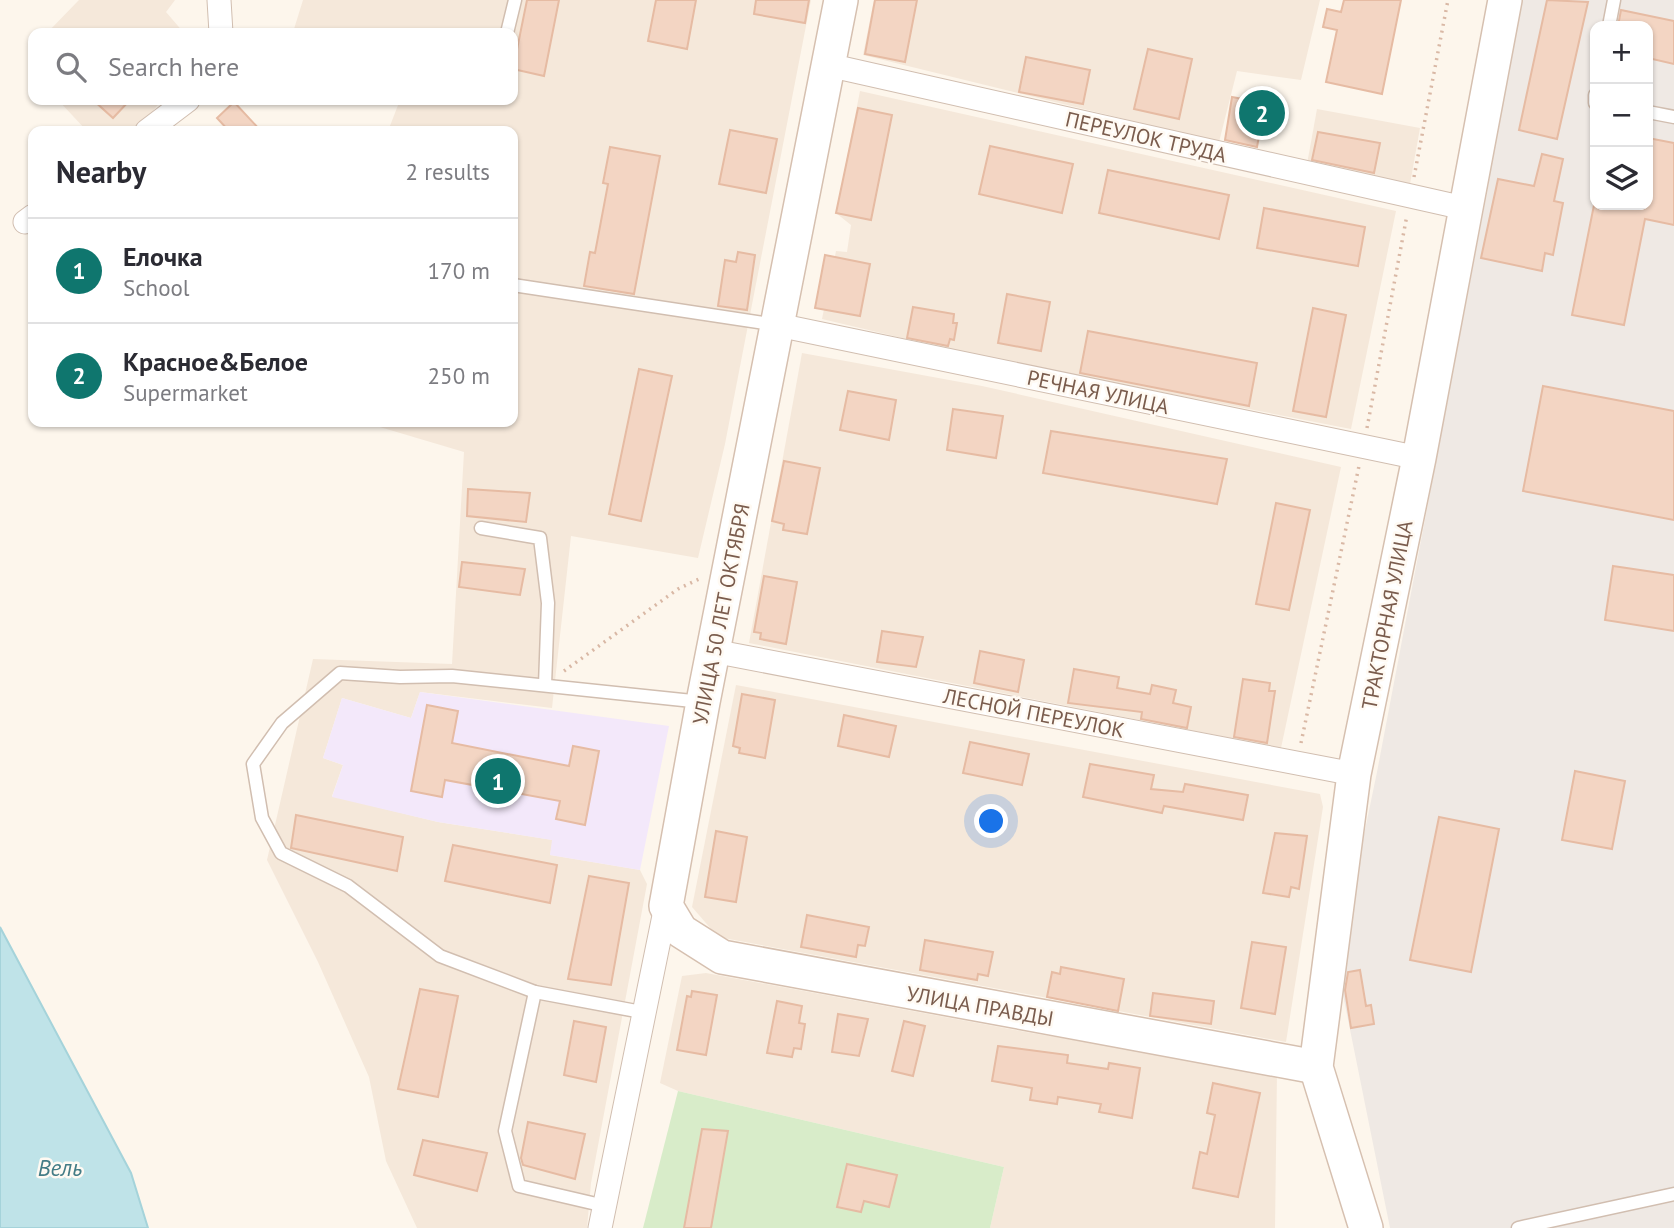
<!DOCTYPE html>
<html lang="en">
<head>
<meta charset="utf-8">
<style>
  body { margin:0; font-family:"PT Sans",sans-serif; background:#f7f7f7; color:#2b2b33 }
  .controls { position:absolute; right:21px; top:21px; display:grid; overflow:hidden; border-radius:14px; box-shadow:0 2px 5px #0004 }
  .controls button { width:63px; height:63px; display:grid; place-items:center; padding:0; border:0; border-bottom:2px solid #e1e1e2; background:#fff; color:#2b2b33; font:35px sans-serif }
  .you { position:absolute; left:992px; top:822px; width:24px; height:24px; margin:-18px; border:5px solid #fff; border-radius:50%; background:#1a73e8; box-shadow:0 0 0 10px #1a73e833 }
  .badge { display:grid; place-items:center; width:46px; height:46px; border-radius:50%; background:#0f766e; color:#fff; font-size:23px; font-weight:700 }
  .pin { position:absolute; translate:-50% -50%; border:4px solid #fff; box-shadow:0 2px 7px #0006 }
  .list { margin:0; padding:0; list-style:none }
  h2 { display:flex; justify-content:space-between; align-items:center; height:91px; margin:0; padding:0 28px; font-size:30px }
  h2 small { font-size:23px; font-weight:400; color:#7c7c81 }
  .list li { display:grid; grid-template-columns:46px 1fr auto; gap:21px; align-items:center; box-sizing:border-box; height:105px; padding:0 28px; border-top:2px solid #e1e1e2 }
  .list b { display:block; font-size:26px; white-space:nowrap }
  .list p { margin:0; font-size:23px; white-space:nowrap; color:#7c7c81 }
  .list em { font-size:23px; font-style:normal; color:#7c7c81 }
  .icon { flex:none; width:38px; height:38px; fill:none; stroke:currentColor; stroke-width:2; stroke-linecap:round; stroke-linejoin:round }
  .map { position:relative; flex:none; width:1674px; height:1228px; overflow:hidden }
  .search { position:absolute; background:#fff; box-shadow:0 2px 5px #0004; left:28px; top:28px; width:490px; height:77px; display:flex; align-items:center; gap:18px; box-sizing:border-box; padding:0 24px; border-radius:14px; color:#7c7c81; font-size:26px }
  .panel { position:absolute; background:#fff; box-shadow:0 2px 5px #0004; left:28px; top:126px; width:490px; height:301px; border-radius:14px }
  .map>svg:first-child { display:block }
  .residential { fill:#f5e8da }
  .industrial { fill:#efe9e4; fill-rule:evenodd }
  .education { fill:#f3e8fa }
  .green { fill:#d8ecc9 }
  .water { fill:#bfe3e8; stroke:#a5d3da; stroke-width:2 }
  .building { fill:#f3d5c3; stroke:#e6bba3; stroke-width:2 }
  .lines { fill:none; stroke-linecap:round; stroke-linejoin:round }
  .lane-casing { stroke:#d1beb0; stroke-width:15 }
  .street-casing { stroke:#d1beb0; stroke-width:25 }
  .secondary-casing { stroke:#d6c0b0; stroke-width:36 }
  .path { stroke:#d9b8a5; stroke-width:3.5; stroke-dasharray:2 5; stroke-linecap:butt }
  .lane { stroke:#fff; stroke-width:12 }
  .street { stroke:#fff; stroke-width:23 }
  .secondary { stroke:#fff; stroke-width:33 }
  .labels { text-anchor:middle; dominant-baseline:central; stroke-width:5; stroke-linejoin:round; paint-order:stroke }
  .street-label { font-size:21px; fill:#7a5c4d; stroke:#fffaf3 }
  .water-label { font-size:23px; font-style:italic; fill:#437c86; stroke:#fffaf3 }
</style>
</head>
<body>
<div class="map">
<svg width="1674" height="1228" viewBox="0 0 1674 1228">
  <rect width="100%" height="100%" fill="#fdf6ec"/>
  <!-- residential -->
  <g class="residential">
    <polygon points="79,0 175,0 166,12 184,33 47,33"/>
    <polygon points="303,0 811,0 725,444 698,558 571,536 552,708 420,692 411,718 342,698 323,758 343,765 332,796 438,822 553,840 550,855 640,870 647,884 591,1183 587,1228 417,1228 386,1161 369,1077 318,962 267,860 313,659 452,664 464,452 363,422 513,422 513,131 388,131 400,100 513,100 513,33 309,33 294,29"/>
    <polygon points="874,0 1320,0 1301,80 1237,71 1219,142 863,55"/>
    <polygon points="860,91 1396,211 1351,429 987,358 822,319 836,251 847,252 851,225 836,213"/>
    <polygon points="58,100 162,100 141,125 129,131 87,131"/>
    <polygon points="1317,109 1420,128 1410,184 1307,164"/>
    <polygon points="802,353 982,386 1341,467 1281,748 749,643"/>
    <polygon points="736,685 1320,794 1323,807 1286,1042 718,937 692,907"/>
    <polygon points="706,973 1037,1034 1277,1073 1275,1228 990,1228 1004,1167 678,1091 660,1083 682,976"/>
  </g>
  <!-- industrial -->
  <path class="industrial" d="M1515 0H1674V1228H1390L1337 965 1377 772 1488 188ZM1595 26H1648V205H1595Z"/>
  <!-- education -->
  <polygon class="education" points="420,692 669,726 640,870 550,855 552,840 438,822 332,797 343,765 323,758 342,698 411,718"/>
  <!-- green -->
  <polygon class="green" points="678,1091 1004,1167 990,1228 643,1228"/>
  <!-- water -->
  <polygon class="water" points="0,927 131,1173 148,1228 0,1228"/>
  <!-- building -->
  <g class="building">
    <polygon points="527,0 559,0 544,76 513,69"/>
    <polygon points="656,0 696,0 687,49 648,41"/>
    <polygon points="756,0 809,0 805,23 754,14"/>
    <polygon points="875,0 917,0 905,62 865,54"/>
    <polygon points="1344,0 1401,0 1382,94 1326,82 1337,30 1323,27 1327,9 1341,12"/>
    <polygon points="1547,0 1588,2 1557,139 1519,130"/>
    <polygon points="1621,10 1674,21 1674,64 1648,58 1648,26 1618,26"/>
    <polygon points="1148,49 1192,59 1179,119 1134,109"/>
    <polygon points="1026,57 1090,70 1083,104 1019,92"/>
    <polygon points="1232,97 1265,103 1257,147 1225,140"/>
    <polygon points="93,100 130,100 113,118"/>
    <polygon points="234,102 261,131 229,131 217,118"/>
    <polygon points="858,108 892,115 871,220 836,213"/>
    <polygon points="730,130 777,139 766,193 719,184"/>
    <polygon points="1318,132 1380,143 1374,173 1312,160"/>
    <polygon points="1648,138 1674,143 1674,225 1645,219 1624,325 1572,315 1594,205 1648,205"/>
    <polygon points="990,146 1073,164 1062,213 979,194"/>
    <polygon points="610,147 660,156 634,294 584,286 590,252 595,253 608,184 603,183"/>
    <polygon points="1542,154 1563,159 1554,201 1563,203 1553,255 1545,253 1542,271 1481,258 1498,179 1534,186"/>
    <polygon points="1108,170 1229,195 1219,239 1099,213"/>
    <polygon points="1264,208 1365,227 1358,266 1257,248"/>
    <polygon points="738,252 755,255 747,310 718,306 725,260 736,262"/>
    <polygon points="825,255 870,264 860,316 815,308"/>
    <polygon points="1007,294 1050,302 1041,351 998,343"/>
    <polygon points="913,307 954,314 953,323 957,323 954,340 950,339 948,346 907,338"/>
    <polygon points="1313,308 1346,315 1326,417 1293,411"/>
    <polygon points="1088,331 1257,363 1249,406 1080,373"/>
    <polygon points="639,369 672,376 641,521 609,514"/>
    <polygon points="1543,386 1674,411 1674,520 1523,491"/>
    <polygon points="848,391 896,400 889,440 840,430"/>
    <polygon points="953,409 1003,416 996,458 947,450"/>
    <polygon points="1051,431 1227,459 1217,504 1043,473"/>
    <polygon points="784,461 820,468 807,534 783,530 784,524 772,521"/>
    <polygon points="468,489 530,493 526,522 467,516"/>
    <polygon points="1276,503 1310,510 1289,610 1256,604"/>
    <polygon points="462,562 525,569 520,595 459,587"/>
    <polygon points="1613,566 1674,575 1674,631 1605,620"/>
    <polygon points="764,576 797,582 786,644 760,639 761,633 754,632"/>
    <polygon points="882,631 923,637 916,667 877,662"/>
    <polygon points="980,651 1024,660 1018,692 974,683"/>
    <polygon points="1074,669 1119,677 1117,688 1150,694 1152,685 1176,690 1173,703 1191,707 1187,728 1141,719 1142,712 1068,703"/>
    <polygon points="1243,679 1270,683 1269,691 1275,691 1267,743 1234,737"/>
    <polygon points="742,694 775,700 765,758 739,753 740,748 733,746"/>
    <polygon points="427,705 458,711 452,743 569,766 573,746 599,751 585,825 556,819 560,801 445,780 442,797 411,791"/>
    <polygon points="844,715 896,726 889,757 838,746"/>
    <polygon points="970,742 1029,754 1022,785 963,773"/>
    <polygon points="1090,764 1154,775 1151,789 1183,792 1185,784 1248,795 1243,820 1164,806 1162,813 1083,797"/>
    <polygon points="1575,771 1625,781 1612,849 1562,840"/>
    <polygon points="296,815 403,837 397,871 291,848"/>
    <polygon points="1439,817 1499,829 1471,972 1410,960"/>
    <polygon points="716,831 747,837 736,902 705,897"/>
    <polygon points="1275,833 1307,836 1299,889 1291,887 1289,897 1263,893"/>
    <polygon points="453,845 557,865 550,903 445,881"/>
    <polygon points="589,876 629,883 611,985 568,979"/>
    <polygon points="807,915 869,927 865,946 858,945 856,957 801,947"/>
    <polygon points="925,940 993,952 988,976 978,974 977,980 920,970"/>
    <polygon points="1252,942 1286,947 1275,1014 1241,1008"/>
    <polygon points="1061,967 1124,979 1118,1011 1047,997 1052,972 1060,974"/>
    <polygon points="1360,970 1366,1006 1371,1005 1374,1024 1351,1028 1345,990 1348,972"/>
    <polygon points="420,989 458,996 438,1097 398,1089"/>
    <polygon points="692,991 717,995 706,1055 677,1050 687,996 691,997"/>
    <polygon points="1153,993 1214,1001 1211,1024 1150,1016"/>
    <polygon points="777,1001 802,1006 799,1023 805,1024 801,1049 794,1048 792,1057 767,1053"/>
    <polygon points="838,1014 868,1019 859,1056 832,1052"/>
    <polygon points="574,1021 606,1027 596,1082 564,1075"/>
    <polygon points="904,1021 925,1026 913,1076 892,1071"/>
    <polygon points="998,1046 1068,1055 1067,1063 1108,1069 1109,1063 1140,1068 1132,1118 1099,1112 1101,1104 1058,1097 1057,1104 1030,1100 1032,1088 992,1081"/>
    <polygon points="1213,1083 1260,1093 1238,1197 1193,1188 1200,1152 1207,1154 1215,1115 1207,1113"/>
    <polygon points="528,1122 585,1134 575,1179 523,1165 521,1158"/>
    <polygon points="702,1129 728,1131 711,1228 684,1228"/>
    <polygon points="423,1140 487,1153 477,1191 414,1175"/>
    <polygon points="847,1164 897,1175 889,1207 864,1201 861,1212 837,1207"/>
  </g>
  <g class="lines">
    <!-- lane casing -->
    <g class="lane-casing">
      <g id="lane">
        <polyline points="1609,26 1614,0"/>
        <polyline points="507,33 515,0"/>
        <polyline points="1595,95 1595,103"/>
        <polyline points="1648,112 1674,117"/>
        <polyline points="513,285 777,325"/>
        <polyline points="481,528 540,538 548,603 545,685"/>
        <polyline points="535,992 505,1131 519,1186 605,1206"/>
        <polyline points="647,1013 535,992 440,956 348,886 281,853 262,818 253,764 282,723 340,673 400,677 452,676 702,702"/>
        <polyline points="1518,1228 1674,1194"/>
      </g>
    </g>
    <!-- street casing -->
    <g class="street-casing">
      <g id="street">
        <polyline points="219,0 221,33"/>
        <polyline points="828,65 1464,208"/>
        <polyline points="147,131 188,100"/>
        <polyline points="25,222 33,216"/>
        <polyline points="778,325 1419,458"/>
        <polyline points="713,651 1354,774"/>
        <polyline points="600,1228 666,906"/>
      </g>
    </g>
    <!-- secondary casing -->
    <g class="secondary-casing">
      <g id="secondary">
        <polyline points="841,0 703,702 666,906 681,931 722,957 1316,1067"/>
        <polyline points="1366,1228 1316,1067 1354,774 1419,458 1505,0"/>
      </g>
    </g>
    <!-- path -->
    <g class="path">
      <polyline points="1414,177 1448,0"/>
      <polyline points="1367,428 1407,215"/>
      <polyline points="564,671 678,589 699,579"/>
      <polyline points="1301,743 1359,466"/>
    </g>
    <!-- lane -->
    <use href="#lane" class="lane"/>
    <!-- street -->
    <use href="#street" class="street"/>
    <!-- secondary -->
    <use href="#secondary" class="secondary"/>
  </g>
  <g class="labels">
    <!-- street labels -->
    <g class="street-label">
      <text transform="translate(1146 137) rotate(13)">ПЕРЕУЛОК ТРУДА</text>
      <text transform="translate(1098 392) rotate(12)">РЕЧНАЯ УЛИЦА</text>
      <text transform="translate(721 614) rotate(-79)">УЛИЦА 50 ЛЕТ ОКТЯБРЯ</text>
      <text transform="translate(1387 615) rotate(-79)">ТРАКТОРНАЯ УЛИЦА</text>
      <text transform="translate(1034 713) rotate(11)">ЛЕСНОЙ ПЕРЕУЛОК</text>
      <text transform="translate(980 1006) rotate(10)">УЛИЦА ПРАВДЫ</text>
    </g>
    <!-- water labels -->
    <g class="water-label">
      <text x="60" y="1167">Вель</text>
    </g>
  </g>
</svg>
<div class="controls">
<button>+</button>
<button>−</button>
<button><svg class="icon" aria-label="layers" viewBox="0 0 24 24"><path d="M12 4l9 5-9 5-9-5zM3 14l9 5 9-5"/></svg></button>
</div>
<div class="you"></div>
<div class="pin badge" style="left:498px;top:781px">1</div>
<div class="pin badge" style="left:1262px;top:113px">2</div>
<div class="search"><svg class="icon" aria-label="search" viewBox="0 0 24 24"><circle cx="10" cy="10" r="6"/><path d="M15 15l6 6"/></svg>Search here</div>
<section class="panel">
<h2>Nearby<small>2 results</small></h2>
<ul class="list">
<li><span class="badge">1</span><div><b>Елочка</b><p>School</p></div><em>170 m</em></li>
<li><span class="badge">2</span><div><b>Красное&amp;Белое</b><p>Supermarket</p></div><em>250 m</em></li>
</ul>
</section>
</div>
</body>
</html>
